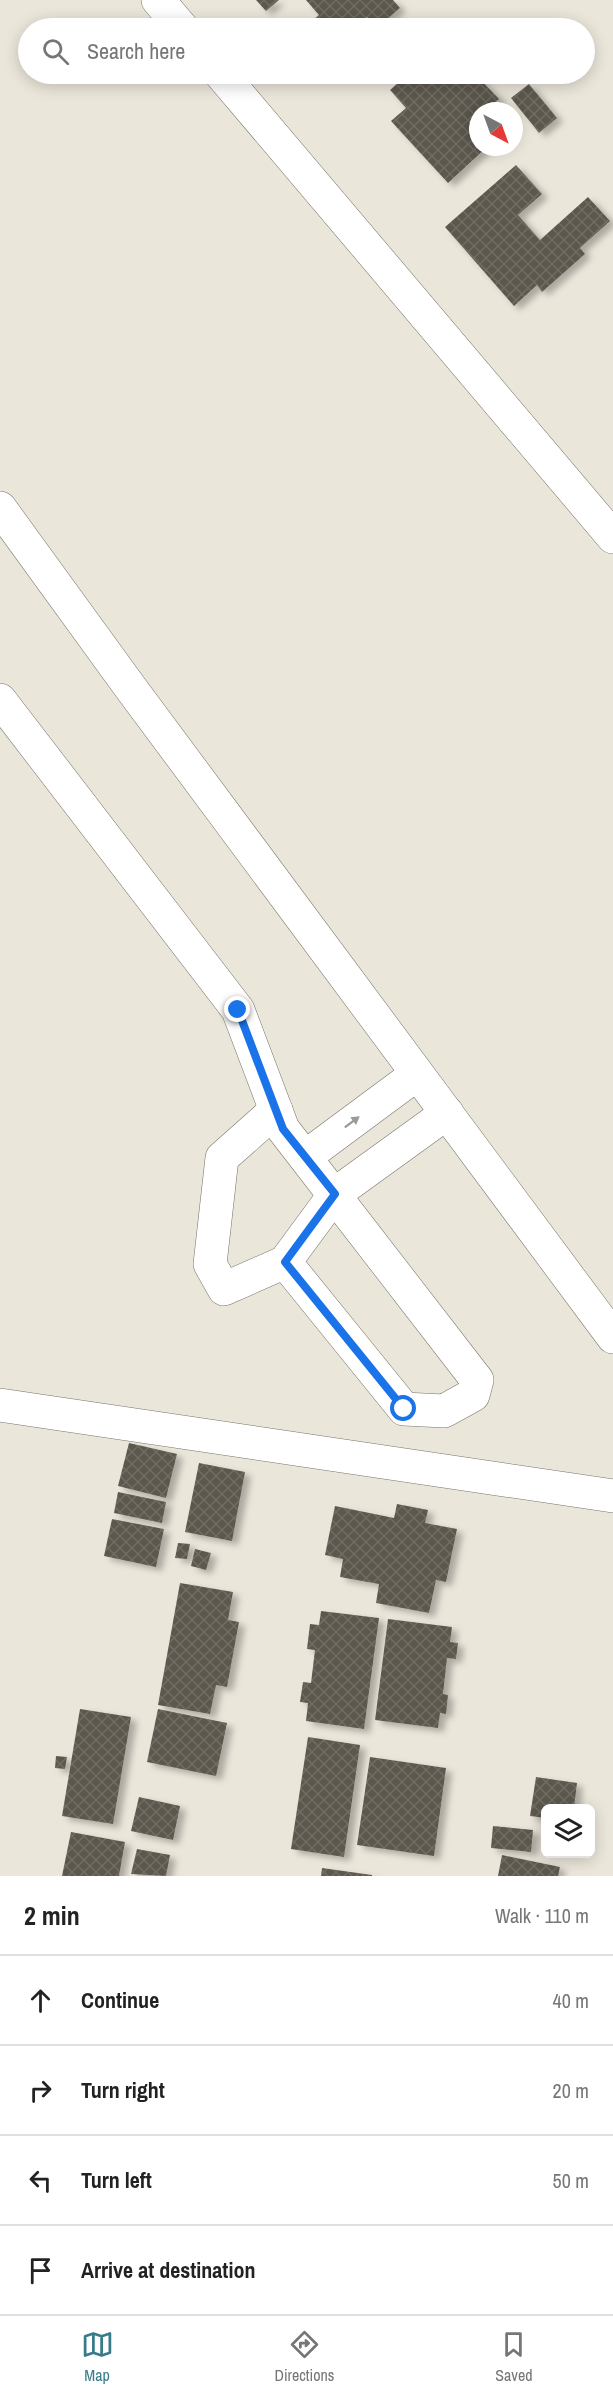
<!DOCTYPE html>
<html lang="en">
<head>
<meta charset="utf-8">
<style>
  body { margin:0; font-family:"Archivo Narrow",sans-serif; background:#f6f6f6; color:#222 }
  .controls { position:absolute; right:18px; bottom:18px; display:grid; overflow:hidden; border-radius:9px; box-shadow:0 3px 15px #0003 }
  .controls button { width:54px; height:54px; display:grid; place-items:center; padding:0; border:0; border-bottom:2px solid #e0e0e0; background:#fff; color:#222; font:30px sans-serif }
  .compass { position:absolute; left:469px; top:102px; width:54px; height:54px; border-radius:50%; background:#fff; box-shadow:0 3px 15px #0003; rotate:139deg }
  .stop { position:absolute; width:18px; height:18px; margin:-14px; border:4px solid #1a73e8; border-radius:50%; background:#fff }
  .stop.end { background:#1a73e8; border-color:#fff; box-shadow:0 2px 6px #0008 }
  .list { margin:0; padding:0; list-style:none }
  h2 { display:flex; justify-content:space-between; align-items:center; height:78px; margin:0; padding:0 24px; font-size:26px }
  h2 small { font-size:20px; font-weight:400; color:#767676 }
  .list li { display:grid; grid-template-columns:39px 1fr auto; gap:18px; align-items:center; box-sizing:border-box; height:90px; padding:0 24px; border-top:2px solid #e0e0e0 }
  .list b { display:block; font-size:22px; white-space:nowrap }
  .list em { font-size:20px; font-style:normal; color:#767676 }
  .icon { flex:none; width:33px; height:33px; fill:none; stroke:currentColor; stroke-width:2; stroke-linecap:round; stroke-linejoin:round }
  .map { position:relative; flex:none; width:613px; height:1876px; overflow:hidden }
  .search { position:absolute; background:#fff; box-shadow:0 3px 15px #0003; left:18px; right:18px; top:18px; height:66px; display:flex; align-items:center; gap:15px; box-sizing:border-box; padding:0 21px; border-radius:33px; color:#767676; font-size:22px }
  .sheet { height:438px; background:#fff }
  nav { display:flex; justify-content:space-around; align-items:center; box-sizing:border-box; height:84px; border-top:2px solid #e0e0e0; background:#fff; font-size:16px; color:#767676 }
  nav a { display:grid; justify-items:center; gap:3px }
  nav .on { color:#387b8b }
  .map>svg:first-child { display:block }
  .building { fill:url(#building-cross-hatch); filter:url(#shadow) }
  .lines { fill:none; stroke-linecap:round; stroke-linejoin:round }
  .minor-casing { stroke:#787468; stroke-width:34 }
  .minor { stroke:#fff; stroke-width:33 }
  .oneway { fill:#9b9a98 }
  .route { stroke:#1a73e8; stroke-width:8 }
</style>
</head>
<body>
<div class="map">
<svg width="613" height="1876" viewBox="0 0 613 1876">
  <defs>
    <pattern id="building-cross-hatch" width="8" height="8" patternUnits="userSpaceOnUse" patternTransform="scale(1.5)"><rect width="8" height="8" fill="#5d594e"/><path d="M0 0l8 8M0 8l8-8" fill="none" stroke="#706d64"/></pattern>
    <filter id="shadow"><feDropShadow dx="6" dy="4" stdDeviation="3" flood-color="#0004"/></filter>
  </defs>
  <rect width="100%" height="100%" fill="#ebe6da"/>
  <!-- building -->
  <g class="building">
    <polygon points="256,0 279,0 266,11"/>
    <polygon points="306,0 393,0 400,8 377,28 367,17 353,28 310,28 307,25 319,15"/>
    <polygon points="408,74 475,74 499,99 485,111 478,111 478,147 487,147 448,183 391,121 406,108 390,90"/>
    <polygon points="529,84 557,118 539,133 511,98"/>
    <polygon points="516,165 542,194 518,215 540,240 588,197 610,221 580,248 585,254 542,292 537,285 514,306 445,227"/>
    <polygon points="129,1443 177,1454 166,1498 118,1486"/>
    <polygon points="199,1463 245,1472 232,1541 185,1532"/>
    <polygon points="118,1492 166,1502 162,1523 114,1513"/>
    <polygon points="397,1504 428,1510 425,1523 457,1529 446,1582 436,1580 429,1613 376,1603 379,1584 340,1577 343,1559 325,1555 335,1506 394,1518"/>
    <polygon points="112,1519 164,1529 156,1567 104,1556"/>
    <polygon points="178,1543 190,1544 187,1559 175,1558"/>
    <polygon points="195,1549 211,1553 206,1570 191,1566"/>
    <polygon points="180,1583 233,1592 228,1620 239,1622 227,1687 216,1685 210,1714 158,1705"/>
    <polygon points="321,1611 379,1618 364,1729 306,1721 308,1703 300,1702 303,1682 311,1683 315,1650 307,1649 310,1624 319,1625"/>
    <polygon points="388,1619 452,1627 450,1642 458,1643 456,1659 447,1658 443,1694 448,1695 446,1714 440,1713 438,1728 375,1720"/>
    <polygon points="80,1709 131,1717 113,1824 62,1816"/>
    <polygon points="158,1709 227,1723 216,1776 147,1762"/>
    <polygon points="308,1737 360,1745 344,1857 291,1849"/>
    <polygon points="56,1756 67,1757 65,1769 55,1768"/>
    <polygon points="370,1757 446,1768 434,1856 357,1845"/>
    <polygon points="536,1777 577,1783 574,1808 546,1808 546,1818 530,1816"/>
    <polygon points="139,1797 180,1806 173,1840 131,1831"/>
    <polygon points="493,1826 533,1830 531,1852 491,1848"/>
    <polygon points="71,1832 125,1842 119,1876 62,1876"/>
    <polygon points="137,1849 170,1855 166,1876 131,1874"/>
    <polygon points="502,1855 560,1867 558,1876 498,1876"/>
    <polygon points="322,1868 372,1875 372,1876 321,1876"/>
  </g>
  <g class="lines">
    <!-- minor casing -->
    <g class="minor-casing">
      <g id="minor">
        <polyline points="158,0 182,28"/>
        <polyline points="221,74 613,537"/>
        <polyline points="0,508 130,687 613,1337"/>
        <polyline points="0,700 238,1010 283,1129 477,1380 473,1395 444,1411 404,1409 285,1262"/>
        <polyline points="276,1110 222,1158 210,1264 224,1289 285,1262 335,1194 447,1113"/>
        <polyline points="305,1157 417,1074"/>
        <polyline points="0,1405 613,1496"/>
      </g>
    </g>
    <!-- minor -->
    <use href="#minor" class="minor"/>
  </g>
  <!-- one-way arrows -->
  <defs><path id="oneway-solid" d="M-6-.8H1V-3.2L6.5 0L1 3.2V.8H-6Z" transform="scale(1.5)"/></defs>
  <use class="oneway" href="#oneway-solid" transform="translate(352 1122) rotate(-37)"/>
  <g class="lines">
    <!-- route -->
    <polyline class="route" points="238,1010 283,1129 335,1194 285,1262 404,1409"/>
  </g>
</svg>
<div class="controls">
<button><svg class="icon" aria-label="layers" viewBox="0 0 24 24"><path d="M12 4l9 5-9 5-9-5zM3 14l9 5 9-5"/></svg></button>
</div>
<svg class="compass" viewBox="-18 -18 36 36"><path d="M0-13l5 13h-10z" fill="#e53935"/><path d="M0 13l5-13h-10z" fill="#767676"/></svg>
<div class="stop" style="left:404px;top:1409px"></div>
<div class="stop end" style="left:238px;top:1010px"></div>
<div class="search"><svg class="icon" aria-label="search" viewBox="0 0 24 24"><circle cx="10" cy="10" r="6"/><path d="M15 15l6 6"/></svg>Search here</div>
</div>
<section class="sheet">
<h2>2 min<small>Walk · 110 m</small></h2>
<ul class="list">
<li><svg class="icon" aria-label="ahead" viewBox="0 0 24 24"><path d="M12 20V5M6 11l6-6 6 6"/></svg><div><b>Continue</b></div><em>40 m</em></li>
<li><svg class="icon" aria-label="right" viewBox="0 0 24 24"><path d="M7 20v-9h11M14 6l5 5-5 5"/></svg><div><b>Turn right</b></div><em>20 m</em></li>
<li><svg class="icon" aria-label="left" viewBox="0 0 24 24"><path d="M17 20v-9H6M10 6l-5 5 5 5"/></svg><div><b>Turn left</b></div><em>50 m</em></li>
<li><svg class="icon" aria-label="arrive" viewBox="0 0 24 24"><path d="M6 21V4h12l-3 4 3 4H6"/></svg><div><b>Arrive at destination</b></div></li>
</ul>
</section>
<nav>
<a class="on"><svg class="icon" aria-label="map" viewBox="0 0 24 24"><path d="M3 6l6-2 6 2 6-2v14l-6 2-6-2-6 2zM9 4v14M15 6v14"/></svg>Map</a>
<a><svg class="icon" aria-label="directions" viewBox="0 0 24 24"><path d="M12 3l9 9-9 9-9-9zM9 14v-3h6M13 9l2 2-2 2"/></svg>Directions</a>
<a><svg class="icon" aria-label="saved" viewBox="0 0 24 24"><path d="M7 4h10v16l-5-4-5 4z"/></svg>Saved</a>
</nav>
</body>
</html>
